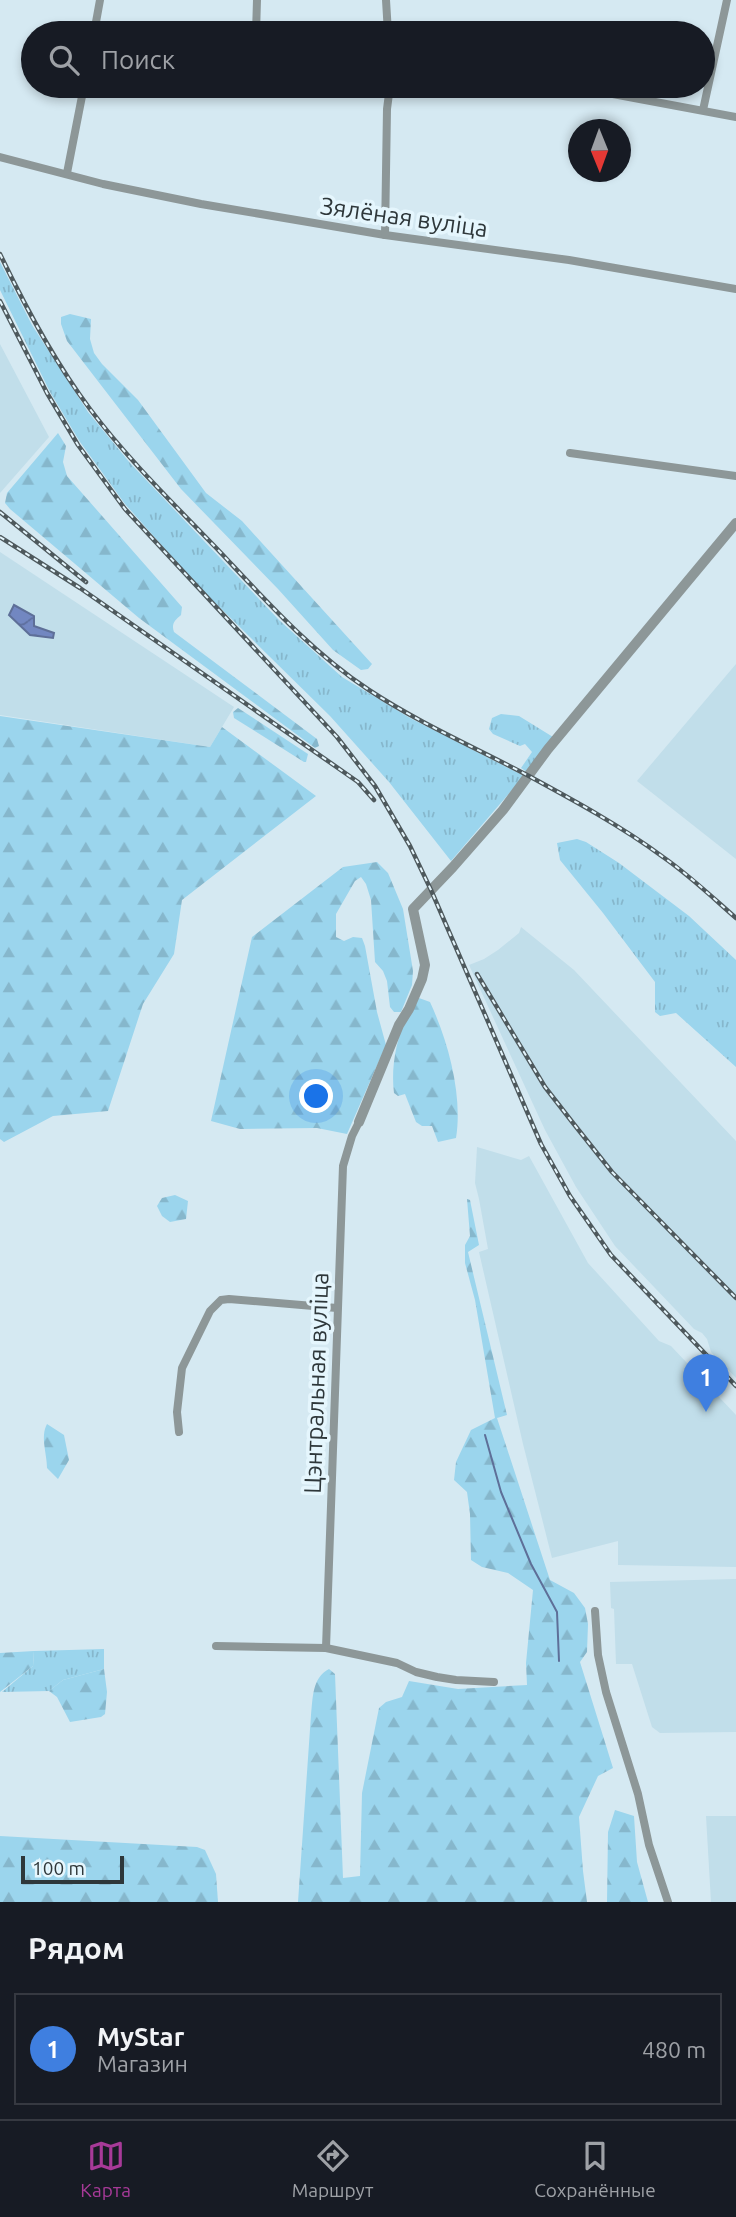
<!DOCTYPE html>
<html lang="ru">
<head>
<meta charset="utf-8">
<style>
  body { margin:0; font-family:Ubuntu,sans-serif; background:#20242c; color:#f1f3f6 }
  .compass { position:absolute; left:568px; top:119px; width:63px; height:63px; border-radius:50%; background:#171b24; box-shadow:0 4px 10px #0003; rotate:179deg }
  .scale { position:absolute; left:21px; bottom:18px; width:103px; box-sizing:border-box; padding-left:7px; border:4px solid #2e373a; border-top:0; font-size:19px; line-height:24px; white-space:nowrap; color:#2e373a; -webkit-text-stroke:5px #e5f6fd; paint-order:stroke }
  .you { position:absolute; left:317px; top:1097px; width:24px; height:24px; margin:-18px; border:5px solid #fff; border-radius:50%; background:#1a73e8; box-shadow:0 0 0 10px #1a73e833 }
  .badge { display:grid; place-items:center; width:46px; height:46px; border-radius:50%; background:#a73a98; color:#fff; font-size:23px; font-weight:700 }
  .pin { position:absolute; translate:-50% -58px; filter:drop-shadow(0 2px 4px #0008) }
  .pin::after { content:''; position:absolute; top:37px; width:24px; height:21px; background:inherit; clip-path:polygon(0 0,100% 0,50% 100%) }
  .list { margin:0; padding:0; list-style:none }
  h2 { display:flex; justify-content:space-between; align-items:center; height:91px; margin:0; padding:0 28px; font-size:30px }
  h2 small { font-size:23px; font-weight:400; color:#9ea1a6 }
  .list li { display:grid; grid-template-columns:46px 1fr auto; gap:21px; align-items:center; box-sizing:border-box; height:112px; margin:0 14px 14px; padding:0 14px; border:2px solid #363941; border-radius:0px }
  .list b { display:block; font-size:26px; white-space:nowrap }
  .list p { margin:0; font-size:23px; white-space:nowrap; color:#9ea1a6 }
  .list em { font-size:23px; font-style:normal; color:#9ea1a6 }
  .icon { flex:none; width:38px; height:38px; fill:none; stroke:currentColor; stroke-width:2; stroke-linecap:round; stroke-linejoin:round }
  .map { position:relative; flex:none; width:736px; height:1902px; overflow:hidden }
  .search { position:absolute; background:#171b24; box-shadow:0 4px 10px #0003; left:21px; right:21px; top:21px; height:77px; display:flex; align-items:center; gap:18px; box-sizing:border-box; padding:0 24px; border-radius:38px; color:#9ea1a6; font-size:26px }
  .sheet { height:217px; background:#171b24 }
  nav { display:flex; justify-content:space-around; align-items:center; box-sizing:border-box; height:98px; border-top:2px solid #363941; background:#171b24; font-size:19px; color:#9ea1a6 }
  nav a { display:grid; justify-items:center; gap:4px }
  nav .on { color:#a73a98 }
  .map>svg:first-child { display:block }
  .built { fill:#c1deea }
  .grass { fill:url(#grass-tufts) }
  .forest { fill:url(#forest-firs) }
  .water { fill:url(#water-waves); stroke:#5e6f98; stroke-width:2 }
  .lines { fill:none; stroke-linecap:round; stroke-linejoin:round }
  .stream { stroke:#5e6f98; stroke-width:2 }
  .minor { stroke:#8d9798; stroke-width:8 }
  .tertiary { stroke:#8d9798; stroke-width:10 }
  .rail-casing { stroke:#4e595d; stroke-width:4.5 }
  .rail { stroke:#e5f6fd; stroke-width:2; stroke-dasharray:5; stroke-linecap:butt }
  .labels { text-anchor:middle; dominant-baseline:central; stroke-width:7; stroke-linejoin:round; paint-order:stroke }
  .street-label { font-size:24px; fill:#2e373a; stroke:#e5f6fd }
</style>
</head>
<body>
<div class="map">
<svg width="736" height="1902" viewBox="0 0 736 1902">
  <defs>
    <pattern id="grass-tufts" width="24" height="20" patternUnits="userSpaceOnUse" patternTransform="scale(1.75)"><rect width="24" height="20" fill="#9bd5ed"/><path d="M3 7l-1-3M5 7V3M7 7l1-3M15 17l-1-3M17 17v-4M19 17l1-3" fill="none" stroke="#86b7cc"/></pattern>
    <pattern id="forest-firs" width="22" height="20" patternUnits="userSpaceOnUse" patternTransform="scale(1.75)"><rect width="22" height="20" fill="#9bd5ed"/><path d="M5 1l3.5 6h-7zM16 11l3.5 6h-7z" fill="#86b7cc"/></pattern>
    <pattern id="water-waves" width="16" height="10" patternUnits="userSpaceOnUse" patternTransform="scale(1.75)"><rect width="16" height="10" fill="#7287c1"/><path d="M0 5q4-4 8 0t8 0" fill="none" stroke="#5e6f9e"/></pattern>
  </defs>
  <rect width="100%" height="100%" fill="#d5e9f2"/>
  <!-- built -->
  <g class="built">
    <polygon points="0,344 49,437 0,493"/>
    <polygon points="0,552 234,707 210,747 0,715"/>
    <polygon points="736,664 736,859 637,781"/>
    <polygon points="521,927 574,970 736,1141 736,1378 711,1352 707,1339 702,1333 694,1329 615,1246 576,1187 545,1130 469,965 484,959 498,950 519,933"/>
    <polygon points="477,1147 521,1160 529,1156 588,1263 659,1341 671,1346 736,1415 736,1567 618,1565 618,1541 552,1558 523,1444 479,1252 488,1249 479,1199 475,1183"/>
    <polygon points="736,1579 736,1732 660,1733 652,1727 632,1664 616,1664 614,1609 611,1608 610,1582"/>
    <polygon points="706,1816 736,1816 736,1902 711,1902"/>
  </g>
  <!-- grass -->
  <g class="grass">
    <polygon points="0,262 32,325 88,412 130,463 279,620 342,677 410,718 524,776 451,861 389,782 330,716 198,586 125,504 80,442 50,392 0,290"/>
    <polygon points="501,714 519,716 553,737 527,772 521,768 532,752 525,744 520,746 493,734 489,729 492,718"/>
    <polygon points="577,839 586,842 619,863 689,916 736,960 736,1067 676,1013 660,1016 655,1012 655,982 603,913 560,860 557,843"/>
    <polygon points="104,1649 104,1669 63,1680 49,1691 2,1692 33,1666 34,1651"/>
  </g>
  <!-- forest -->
  <g class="forest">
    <polygon points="70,314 91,319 90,339 94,353 102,364 138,400 206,493 242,521 372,664 368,669 361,670 333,650 278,589 181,489 67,341 61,324 61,317"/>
    <path d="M58 433 66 446 63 462 67 476 182 607 181 615C175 620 171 624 174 632L317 739 319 746 315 748 139 618 10 509 5 503 7 493Z"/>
    <polygon points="238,708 308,754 306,762 304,762 234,718 233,712"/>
    <polygon points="0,716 210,747 222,727 316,796 182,900 174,954 143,1004 108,1111 53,1116 4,1142 0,1139"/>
    <polygon points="377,862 388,873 403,909 413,971 412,985 401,1012 394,1012 390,1007 387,981 383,971 375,962 371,900 366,884 361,877 355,881 336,914 336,937 344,941 353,937 362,938 365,946 377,1012 386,1045 347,1134 317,1128 240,1129 211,1121 252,937 343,867"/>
    <path d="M419 998 430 1002C448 1041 463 1095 456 1138L438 1142 432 1126H422L416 1122 405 1094 398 1096 394 1093C390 1063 399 1021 419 998Z"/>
    <polygon points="175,1195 188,1201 186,1219 170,1222 162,1216 157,1206 162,1198"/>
    <path d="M467 1199 470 1200 479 1245 468 1252 507 1415 497 1418 550 1580 574 1593 585 1608 588 1624 587 1652 580 1662 613 1768 598 1776 579 1817 583 1871 587 1902H298L311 1715C313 1697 312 1678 329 1669L335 1674 343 1878 360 1876 362 1793 379 1708 386 1702 402 1697 409 1681 458 1689 527 1685 526 1663 533 1590 508 1573 482 1567 471 1560 470 1514 467 1492 454 1480 456 1462 471 1430 495 1418 475 1300 465 1263V1245L470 1236Z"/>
    <path d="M47 1424 64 1435 69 1460 58 1479 47 1468C47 1453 40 1437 47 1424Z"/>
    <polygon points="34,1651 33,1666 0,1692 0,1653"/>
    <polygon points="104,1669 107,1692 105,1714 101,1717 70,1722 57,1697 49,1691 63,1680"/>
    <polygon points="615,1810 634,1816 637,1862 648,1902 607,1902 608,1832"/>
    <polygon points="0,1836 197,1847 205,1850 216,1874 218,1902 0,1902"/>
  </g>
  <!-- water -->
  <polygon class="water" points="14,605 34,616 34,626 54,633 53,638 30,635 9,615"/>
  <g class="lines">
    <!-- stream -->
    <polyline class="stream" points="485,1435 501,1492 531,1564 557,1612 559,1661"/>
    <!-- minor -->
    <g class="minor">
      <polyline points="386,0 388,33"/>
      <polyline points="94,33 100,0"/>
      <polyline points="256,33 257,0"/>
      <polyline points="570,86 736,117"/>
      <polyline points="703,110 727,0"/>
      <polyline points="0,157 103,184 201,204 385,235 569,260 736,289"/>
      <polyline points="67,173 84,86"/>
      <polyline points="385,235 387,109 390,86"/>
      <polyline points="570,453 736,476"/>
      <polyline points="179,1432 177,1412 182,1368 210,1311 221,1300 229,1299 337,1308"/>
      <polyline points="595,1611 598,1655 606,1692 638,1794 649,1845 668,1902"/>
      <polyline points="216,1646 326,1648 397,1663 416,1672 437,1677 456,1680 494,1682"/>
      <polyline points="326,1648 343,1166 352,1136 359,1122"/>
    </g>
    <!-- tertiary -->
    <polyline class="tertiary" points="359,1122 399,1025 409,1009 422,979 425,965 413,909 453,867 503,810 548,749 736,523"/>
    <!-- rail casing -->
    <g class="rail-casing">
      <g id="rail">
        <path d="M0 254C26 308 54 361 90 409 129 461 177 507 222 554 268 603 313 653 369 690 419 723 474 747 527 775 573 800 621 826 663 857 689 875 712 897 736 918"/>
        <polyline points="0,301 47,393 78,445 125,509 337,737 375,786 410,846 431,890 541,1144 570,1196 611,1255 736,1386"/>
        <polyline points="0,512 86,582"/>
        <polyline points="0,537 80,588 358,782 374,800"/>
        <polyline points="477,974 545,1087 573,1123 612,1172 736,1298"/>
      </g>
    </g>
    <!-- rail -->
    <use href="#rail" class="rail"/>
  </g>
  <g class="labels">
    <!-- street labels -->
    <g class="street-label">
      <text transform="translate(404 217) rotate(8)">Зялёная вуліца</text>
      <text transform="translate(316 1383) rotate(-88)">Цэнтральная вуліца</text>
    </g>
  </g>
</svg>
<svg class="compass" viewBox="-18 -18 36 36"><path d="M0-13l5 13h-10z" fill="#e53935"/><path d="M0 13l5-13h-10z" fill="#9ea1a6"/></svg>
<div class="scale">100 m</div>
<div class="you"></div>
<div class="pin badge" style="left:706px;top:1412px;background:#3f7fe0">1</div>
<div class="search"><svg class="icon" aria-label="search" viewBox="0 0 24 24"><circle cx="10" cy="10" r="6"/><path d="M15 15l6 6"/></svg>Поиск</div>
</div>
<section class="sheet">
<h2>Рядом<small></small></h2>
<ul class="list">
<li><span class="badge" style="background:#3f7fe0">1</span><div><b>MyStar</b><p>Магазин</p></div><em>480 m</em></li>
</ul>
</section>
<nav>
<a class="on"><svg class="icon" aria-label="map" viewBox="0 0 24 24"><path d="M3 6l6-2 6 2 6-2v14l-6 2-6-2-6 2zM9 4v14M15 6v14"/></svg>Карта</a>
<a><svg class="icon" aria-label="directions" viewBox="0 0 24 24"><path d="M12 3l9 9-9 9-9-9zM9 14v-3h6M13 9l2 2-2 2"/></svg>Маршрут</a>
<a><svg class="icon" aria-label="saved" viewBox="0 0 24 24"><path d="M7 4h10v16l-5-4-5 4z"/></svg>Сохранённые</a>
</nav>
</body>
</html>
